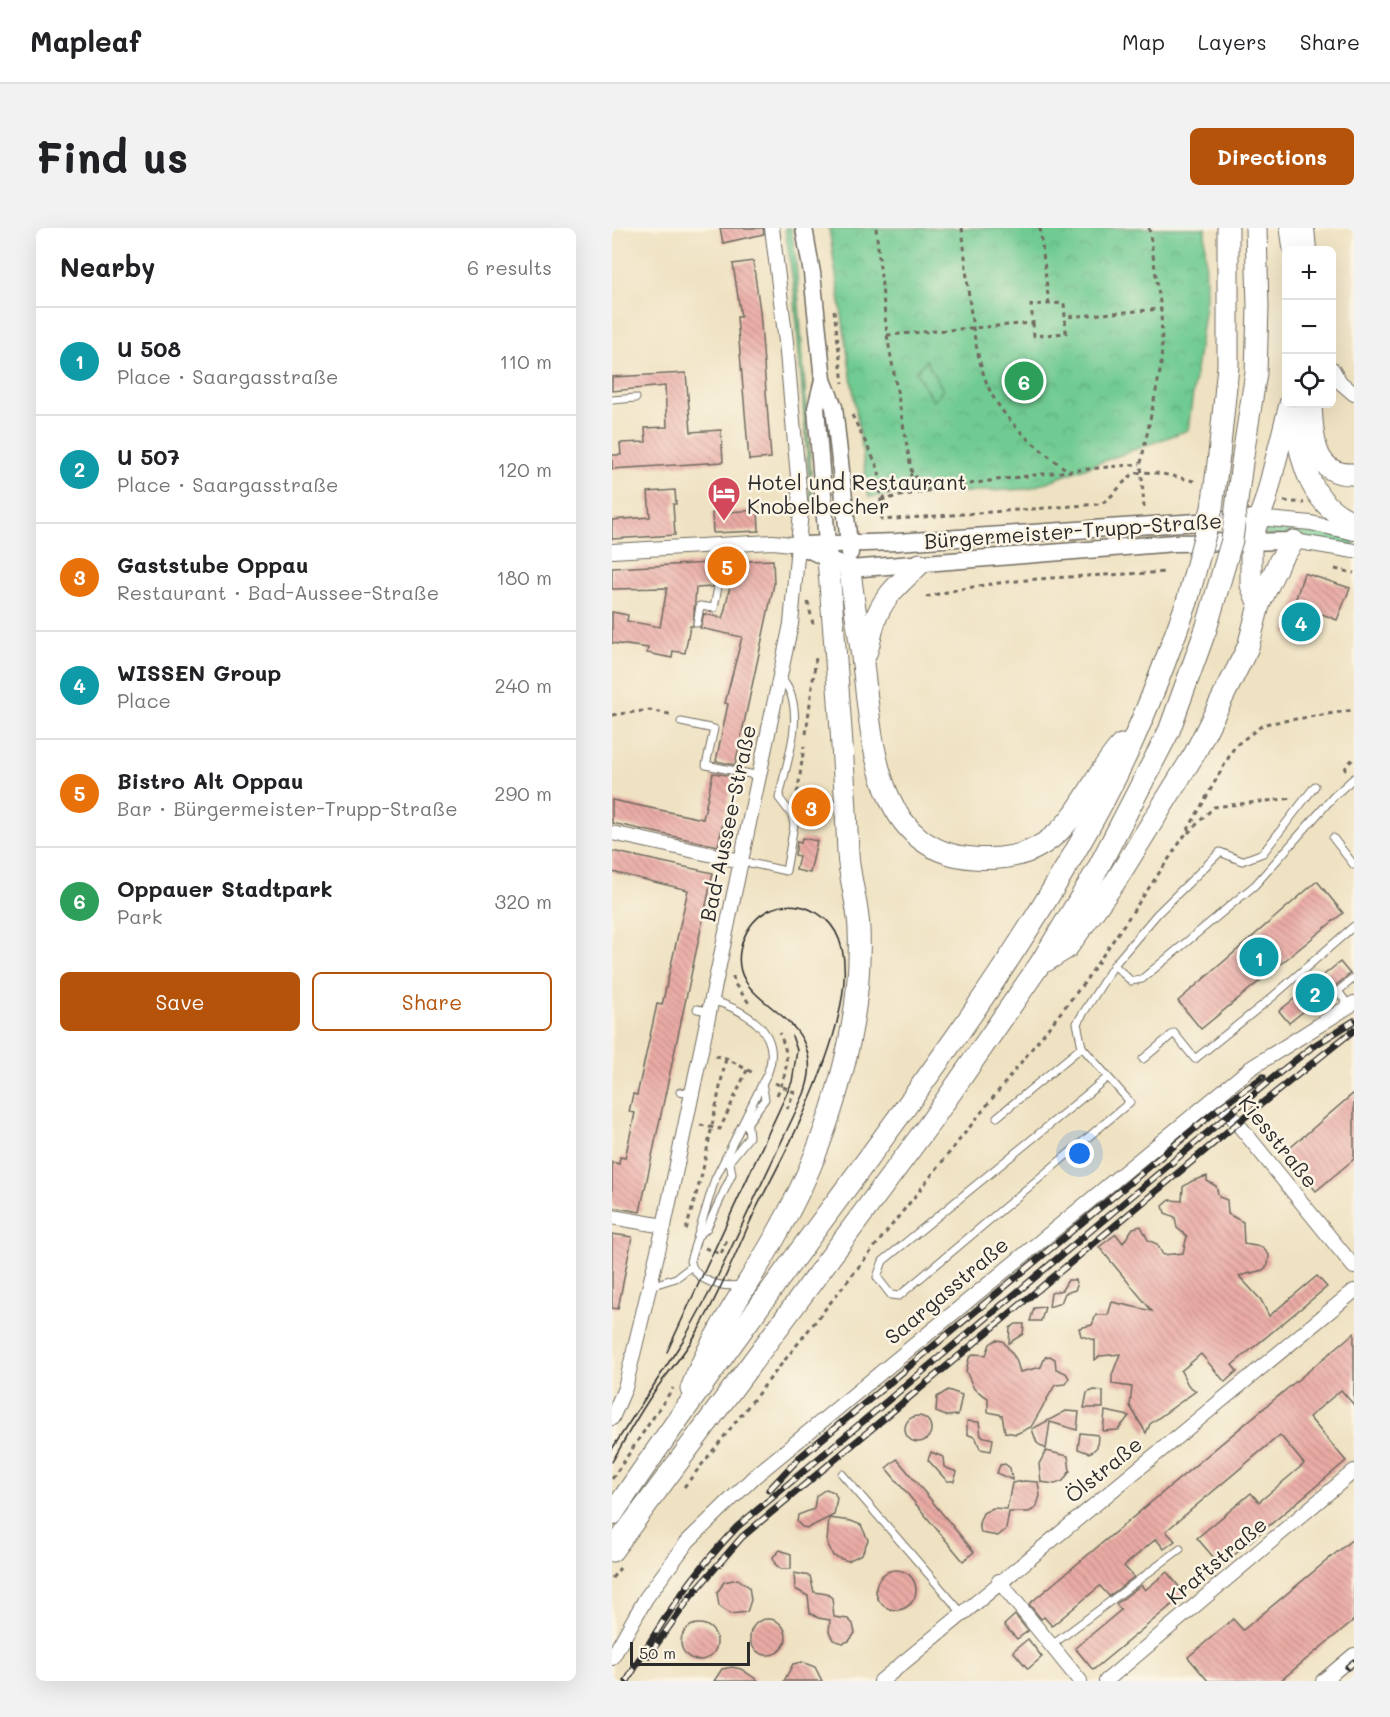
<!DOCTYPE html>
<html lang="en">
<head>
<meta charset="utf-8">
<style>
  body { margin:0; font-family:Mali,sans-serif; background:#f2f2f2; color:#202124 }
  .controls { position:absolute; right:18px; top:18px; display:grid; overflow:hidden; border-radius:9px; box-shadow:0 6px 24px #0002 }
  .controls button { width:54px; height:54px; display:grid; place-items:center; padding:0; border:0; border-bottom:2px solid #e0e0e0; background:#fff; color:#202124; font:30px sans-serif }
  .scale { position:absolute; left:18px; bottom:15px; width:120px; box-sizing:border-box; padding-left:6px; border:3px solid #2b2b2b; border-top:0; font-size:16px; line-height:21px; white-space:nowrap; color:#2b2b2b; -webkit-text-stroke:4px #fcf5e5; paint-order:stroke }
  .you { position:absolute; left:468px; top:926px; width:21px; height:21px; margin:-15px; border:4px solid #fff; border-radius:50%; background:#1a73e8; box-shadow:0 0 0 9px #1a73e833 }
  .badge { display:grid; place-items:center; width:39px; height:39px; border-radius:50%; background:#b45309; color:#fff; font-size:20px; font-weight:700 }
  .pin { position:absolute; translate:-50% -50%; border:3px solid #fff; box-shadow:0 2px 6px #0006 }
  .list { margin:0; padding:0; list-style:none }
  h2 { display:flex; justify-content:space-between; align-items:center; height:78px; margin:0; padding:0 24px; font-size:26px }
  h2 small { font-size:20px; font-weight:400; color:#757577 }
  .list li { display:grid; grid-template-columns:39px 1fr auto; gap:18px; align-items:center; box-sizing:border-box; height:108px; padding:0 24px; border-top:2px solid #e0e0e0 }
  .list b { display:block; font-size:22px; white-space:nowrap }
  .list p { margin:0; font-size:20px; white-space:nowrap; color:#757577 }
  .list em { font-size:20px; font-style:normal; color:#757577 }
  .actions { display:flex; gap:12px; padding:18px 24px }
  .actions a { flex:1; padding:14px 0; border:2px solid #b45309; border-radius:9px; text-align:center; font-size:21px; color:#b45309 }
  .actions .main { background:#b45309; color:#fff }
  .icon { flex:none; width:33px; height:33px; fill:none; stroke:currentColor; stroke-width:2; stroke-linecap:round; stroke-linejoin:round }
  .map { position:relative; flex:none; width:742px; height:1453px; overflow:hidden; border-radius:9px }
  header { display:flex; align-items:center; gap:36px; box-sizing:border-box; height:84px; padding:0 30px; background:#fff; border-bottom:2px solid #e0e0e0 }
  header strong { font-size:28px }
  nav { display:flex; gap:33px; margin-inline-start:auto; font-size:21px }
  .intro { display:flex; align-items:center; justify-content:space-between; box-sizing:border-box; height:144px; padding:0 36px }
  h1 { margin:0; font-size:42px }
  .button { padding:15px 27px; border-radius:9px; background:#b45309; color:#fff; font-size:21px; font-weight:700 }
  main { display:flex; gap:36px; padding:0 36px }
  aside { flex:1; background:#fff; border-radius:9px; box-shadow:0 6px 24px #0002 }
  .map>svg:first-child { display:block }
  .grass { fill:url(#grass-tufts); stroke:#4e7b5e; stroke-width:1.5 }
  .park { fill:url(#park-crowns); stroke:#4e7b5e; stroke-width:1.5 }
  .pitch { fill:#70cb92; stroke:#4e7b5e; stroke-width:1.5 }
  .building { fill:url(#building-back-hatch) }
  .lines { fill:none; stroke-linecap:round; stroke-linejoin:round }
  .service-casing { stroke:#706b60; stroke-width:9 }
  .minor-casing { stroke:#706b60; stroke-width:16 }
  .tertiary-casing { stroke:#706b60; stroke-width:19 }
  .trunk-casing { stroke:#706b60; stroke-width:23 }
  .path { stroke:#706b60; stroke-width:3; stroke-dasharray:4.5 4.5; stroke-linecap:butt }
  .service { stroke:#fff; stroke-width:7 }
  .minor { stroke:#fff; stroke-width:14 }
  .tertiary { stroke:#fff; stroke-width:16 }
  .trunk { stroke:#fff; stroke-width:21 }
  .tram { stroke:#2b2b2b; stroke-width:1.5 }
  .rail-casing { stroke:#2b2b2b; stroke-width:7 }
  .rail { stroke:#fcf5e5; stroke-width:4.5; stroke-dasharray:14; stroke-linecap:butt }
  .trunk-bridge-casing { stroke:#706b60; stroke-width:23; stroke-linecap:butt }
  .trunk-bridge { stroke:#fff; stroke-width:21 }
  .labels { text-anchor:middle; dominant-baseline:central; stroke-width:5; stroke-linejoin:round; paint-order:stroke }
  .poi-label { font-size:21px; fill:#2b2b2b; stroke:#fcf5e5; text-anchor:start }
  .street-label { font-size:21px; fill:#2b2b2b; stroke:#fcf5e5 }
</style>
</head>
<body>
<header>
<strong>Mapleaf</strong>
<nav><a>Map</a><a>Layers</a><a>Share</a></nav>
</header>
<div class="intro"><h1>Find us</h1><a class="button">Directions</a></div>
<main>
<aside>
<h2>Nearby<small>6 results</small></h2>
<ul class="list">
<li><span class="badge" style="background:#0f9aa8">1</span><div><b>U 508</b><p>Place · Saargasstraße</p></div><em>110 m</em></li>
<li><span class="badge" style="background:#0f9aa8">2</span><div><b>U 507</b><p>Place · Saargasstraße</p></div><em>120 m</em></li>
<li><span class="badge" style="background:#e8710a">3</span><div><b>Gaststube Oppau</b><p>Restaurant · Bad-Aussee-Straße</p></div><em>180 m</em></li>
<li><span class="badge" style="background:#0f9aa8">4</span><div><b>WISSEN Group</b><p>Place</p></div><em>240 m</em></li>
<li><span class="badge" style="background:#e8710a">5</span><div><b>Bistro Alt Oppau</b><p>Bar · Bürgermeister-Trupp-Straße</p></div><em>290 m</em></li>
<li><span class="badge" style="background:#2e9e5b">6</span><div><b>Oppauer Stadtpark</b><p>Park</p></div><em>320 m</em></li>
</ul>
<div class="actions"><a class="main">Save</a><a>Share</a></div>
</aside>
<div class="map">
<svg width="742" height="1453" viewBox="0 0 742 1453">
  <defs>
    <pattern id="grass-tufts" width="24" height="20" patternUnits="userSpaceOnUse" patternTransform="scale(1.5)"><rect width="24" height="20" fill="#70cb92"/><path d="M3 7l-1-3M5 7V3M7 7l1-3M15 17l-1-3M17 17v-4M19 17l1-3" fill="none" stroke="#61ae7e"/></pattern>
    <pattern id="park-crowns" width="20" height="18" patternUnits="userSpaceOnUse" patternTransform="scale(1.5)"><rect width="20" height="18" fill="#70cb92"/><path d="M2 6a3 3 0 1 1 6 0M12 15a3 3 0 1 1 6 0" fill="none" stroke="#61ae7e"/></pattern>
    <pattern id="building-back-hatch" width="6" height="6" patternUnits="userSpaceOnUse" patternTransform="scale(1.5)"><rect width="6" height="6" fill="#ebaba5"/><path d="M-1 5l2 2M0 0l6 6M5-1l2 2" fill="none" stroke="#bf8b87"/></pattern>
  </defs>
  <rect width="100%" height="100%" fill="#fcf5e5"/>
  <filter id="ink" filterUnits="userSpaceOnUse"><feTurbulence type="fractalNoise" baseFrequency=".0167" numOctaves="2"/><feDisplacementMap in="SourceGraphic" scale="12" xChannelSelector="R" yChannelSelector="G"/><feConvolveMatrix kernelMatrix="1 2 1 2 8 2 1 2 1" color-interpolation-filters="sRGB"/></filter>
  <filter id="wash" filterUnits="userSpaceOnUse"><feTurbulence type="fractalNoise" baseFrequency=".008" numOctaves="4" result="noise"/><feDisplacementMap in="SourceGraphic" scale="24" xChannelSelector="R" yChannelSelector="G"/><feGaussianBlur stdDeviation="1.35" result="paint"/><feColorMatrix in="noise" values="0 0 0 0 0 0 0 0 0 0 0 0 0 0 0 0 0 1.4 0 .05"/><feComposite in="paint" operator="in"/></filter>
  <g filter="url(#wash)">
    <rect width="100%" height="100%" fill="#efe2c2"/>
    <!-- grass -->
    <g class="grass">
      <polygon points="173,0 179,0 184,33 201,276 199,275 182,60"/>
      <polygon points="653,296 687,299 742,310 742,319 652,307"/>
    </g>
    <!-- park -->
    <polygon class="park" points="217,0 593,0 594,69 576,202 416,261 257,269"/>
    <!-- pitch -->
    <polygon class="pitch" points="314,132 331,162 321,173 304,144"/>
    <g id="blocks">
      <!-- building -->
      <g class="building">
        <polygon points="108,0 151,0 152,6 111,15"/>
        <polygon points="141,33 148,83 159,230 137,232 125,89 129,89 121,36"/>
        <polygon points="74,145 79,204 109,202 111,234 0,241 0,227 9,227 8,215 34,214 33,200 55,199 53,158 0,163 0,149"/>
        <polygon points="63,262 64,276 61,276 63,307 0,311 0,292 38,289 36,264"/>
        <polygon points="146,282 147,303 101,305 100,285"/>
        <polygon points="161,332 162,356 123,537 104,533 116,476 113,475 130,409 88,400 92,386 111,390 118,358 111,358 106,353 100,359 84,360 81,398 78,398 73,425 61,423 60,430 35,425 36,420 0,415 0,384 16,387 15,393 48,399 55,360 0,361 0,340 99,335 105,341 111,334"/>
        <polygon points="692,345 738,360 725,392 705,384 696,412 673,405"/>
        <polygon points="101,545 121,548 106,618 0,595 0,572 91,591"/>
        <polygon points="196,566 209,568 205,592 193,593"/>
        <polygon points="190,610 205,613 198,645 184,642 187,628 183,627 185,614 189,615"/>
        <polygon points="0,623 101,645 28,984 0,979 0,934 7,936 8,929 13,930 23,885 17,884 21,866 25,867 45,776 50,777 76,662 0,644"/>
        <polygon points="705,653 731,685 589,801 566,773"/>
        <polygon points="728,734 738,746 677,795 667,783"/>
        <polygon points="742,865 742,931 704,963 672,925"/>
        <polygon points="595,948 595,953 604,958 607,969 615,972 616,986 631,994 632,1016 650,1019 657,1027 656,1037 651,1042 627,1048 649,1072 657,1088 705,1048 715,1059 620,1137 625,1143 613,1154 589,1126 569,1143 576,1157 584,1163 538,1196 534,1205 518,1178 520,1159 500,1156 500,1147 508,1126 488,1128 483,1132 483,1112 469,1108 467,1100 480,1097 484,1087 496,1087 500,1074 540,1083 487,1019 504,1006 511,1015 521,1000 529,998 536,1012 545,1016 551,1027 571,1025 575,1008 565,1000 563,989 553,985 551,978 558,972 570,973 571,959 580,953"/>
        <polygon points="0,1006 20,1009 6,1081 0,1080"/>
        <polygon points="456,1052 463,1052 465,1058 463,1062 453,1065 449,1075 437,1079 439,1065 450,1062"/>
        <polygon points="433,1079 429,1093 418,1093 422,1080"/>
        <polygon points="404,1096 412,1096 411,1106 397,1115 398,1100"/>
        <polygon points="742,1105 742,1177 729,1162 697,1189 734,1233 609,1338 585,1310 639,1265 647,1274 692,1236 668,1207 554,1303 563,1313 552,1321 544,1311 512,1338 522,1349 497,1368 488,1358 440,1398 432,1389 429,1391 417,1376"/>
        <polygon points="384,1112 391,1113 404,1131 408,1144 429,1139 433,1129 438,1128 443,1131 444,1141 454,1145 457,1150 454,1156 443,1157 419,1199 404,1206 393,1204 390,1187 376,1184 376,1170 362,1161 354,1143 357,1130 362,1126 374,1127 378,1116"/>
        <polygon points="336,1162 350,1167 346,1187 334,1188 324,1184 325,1169"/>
        <polygon points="482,1162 491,1163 491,1180 472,1180 475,1165"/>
        <polygon points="454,1183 467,1184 465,1202 438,1194 434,1221 425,1215 420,1201"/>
        <polygon points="493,1183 503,1185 517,1188 506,1202 491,1203"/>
        <circle cx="306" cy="1201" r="13"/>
        <polygon points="355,1193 367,1194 369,1208 381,1211 379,1223 368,1221 364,1210 355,1206"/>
        <polygon points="468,1205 486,1207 485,1219 481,1223 477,1225 466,1221"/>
        <polygon points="434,1223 456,1228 458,1243 451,1253 443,1256 429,1254 427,1236"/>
        <polygon points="319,1224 331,1229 332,1239 345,1244 342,1253 335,1253 316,1232"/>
        <polygon points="285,1231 362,1324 351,1333 274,1240"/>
        <polygon points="393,1236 398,1240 400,1252 385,1245 388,1237"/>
        <polygon points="412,1253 426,1254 428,1268 424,1280 417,1284 397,1284 394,1301 386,1308 369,1305 367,1295 371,1285 381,1280 395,1281 400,1255"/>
        <polygon points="214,1261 222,1264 225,1270 222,1287 196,1300 190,1299 185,1294 186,1287 202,1281 204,1268"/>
        <polygon points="217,1290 239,1293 249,1297 256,1312 250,1326 236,1333 221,1328 215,1314"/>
        <polygon points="742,1310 742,1392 668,1453 596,1453 576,1429 621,1391 631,1402"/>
        <polygon points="168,1322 179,1326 179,1341 169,1341 163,1336 161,1329"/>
        <circle cx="284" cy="1362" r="20"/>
        <polygon points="555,1344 573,1366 481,1442 463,1420 509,1382 504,1376 529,1357 533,1362"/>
        <polygon points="182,1345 198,1348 202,1364 215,1366 220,1370 222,1389 236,1391 241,1396 243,1405 237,1413 231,1415 221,1412 217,1403 218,1392 206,1390 198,1385 196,1368 183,1361"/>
        <polygon points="126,1351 137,1359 139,1372 135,1384 118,1386 107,1378 105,1365 112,1354"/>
        <polygon points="403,1387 416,1403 405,1411 392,1397"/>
        <circle cx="156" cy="1409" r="18"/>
        <circle cx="87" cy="1414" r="18"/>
        <polygon points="416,1411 430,1429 416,1441 401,1423"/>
        <polygon points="190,1434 203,1439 210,1453 172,1453 181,1436"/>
        <polygon points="120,1439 129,1441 147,1453 102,1453 110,1441"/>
      </g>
    </g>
  </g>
  <g filter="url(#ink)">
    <use href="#blocks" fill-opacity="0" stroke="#706b60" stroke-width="1.5"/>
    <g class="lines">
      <!-- service casing -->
      <g class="service-casing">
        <g id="service">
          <polyline points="0,172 24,170"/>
          <polyline points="104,317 105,335"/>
          <polyline points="85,395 88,378 102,380 106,359"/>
          <polyline points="69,494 102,501 94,537 148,548"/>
          <polyline points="721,610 742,637"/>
          <path d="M129 633 174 643 182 597 180 587 167 570C174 533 197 481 169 450"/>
          <polyline points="502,737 519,753 530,751 643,657 722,568 742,550"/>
          <path d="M99 772C133 782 171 803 156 844L103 951 78 1033C84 1054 109 1060 129 1057"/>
          <polyline points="737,778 726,763 742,750"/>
          <polyline points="85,781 96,783"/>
          <polyline points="531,831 562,805 583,831 658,771 742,698"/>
          <polyline points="496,849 518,874 287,1068 279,1067 265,1049 271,1033 496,849 470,819 465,795 502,737 545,686 608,624 630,633 651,625 703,558"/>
          <polyline points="68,864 79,866"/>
          <polyline points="385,889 470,819"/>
          <polyline points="134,897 153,871 150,855"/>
          <polyline points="116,935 137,909 135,887"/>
          <polyline points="87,1007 95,1000 120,946 116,924"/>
          <polyline points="38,1058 64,1050 80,1038"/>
          <polyline points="230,1246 350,1385"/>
          <polyline points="440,1417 568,1321"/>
        </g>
      </g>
      <!-- minor casing -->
      <g class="minor-casing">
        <g id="minor">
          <polyline points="695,0 697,22"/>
          <polyline points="720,141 728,154 742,166"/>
          <polyline points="646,290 699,295 742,305"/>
          <polyline points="682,313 742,323"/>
          <polyline points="0,323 161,314 187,317"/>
          <polyline points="0,605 129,633"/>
          <polyline points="604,869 742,1039"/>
          <polyline points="0,989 52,998"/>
          <polyline points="0,1190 13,1160 52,998 179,396 189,283 174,114 160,0"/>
          <polyline points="387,1353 468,1453"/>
          <polyline points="0,1430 34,1370 76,1313 143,1248 639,840 742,775"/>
          <polyline points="269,1453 742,1063"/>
          <polyline points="494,1453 742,1243"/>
          <polyline points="711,1453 742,1427"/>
        </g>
      </g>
      <!-- tertiary casing -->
      <g class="tertiary-casing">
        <g id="tertiary">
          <polyline points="192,0 200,45 211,152 222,179 238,325"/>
          <polyline points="211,152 204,180 216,327"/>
          <polyline points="187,317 238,341 563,315 682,313"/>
          <polyline points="192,317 285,314 646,290"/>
        </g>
      </g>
      <!-- trunk casing -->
      <g class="trunk-casing">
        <g id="trunk">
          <polyline points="679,0 682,22"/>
          <path d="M699 176C701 207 700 248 742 246"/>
          <path d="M680 181C689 225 693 276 742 294"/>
          <polyline points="607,227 616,138 616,0"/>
          <polyline points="631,227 644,145 646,79 644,0"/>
          <path d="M238 341C241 373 247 404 251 436 260 508 262 623 361 630 385 632 411 629 431 616 469 592 480 548 509 517"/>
          <polyline points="647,377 639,357 639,312 654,271 678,176"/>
          <path d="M251 432C258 419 258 409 262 396 269 370 289 354 308 336"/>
          <polyline points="434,733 455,720 503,654 583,525 636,419 647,377 668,332 682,313"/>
          <path d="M79 1161C99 1107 134 1061 162 1011 179 981 195 949 207 917 233 848 250 775 247 701 246 675 237 650 236 625 232 526 224 429 216 331"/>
          <path d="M0 1287C70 1183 144 1082 218 982 317 849 415 716 493 570 526 508 551 441 575 374"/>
          <polyline points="0,1323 318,895 428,736 484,644 557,503 594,401"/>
        </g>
      </g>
      <!-- path -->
      <g class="path">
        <polyline points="264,0 275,107 300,246 317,262"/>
        <path d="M350 0C356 48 358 131 383 172 401 201 428 222 455 242"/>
        <polyline points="428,0 437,76"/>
        <polyline points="222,82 231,155"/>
        <polyline points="421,95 422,108 454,105 453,89"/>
        <polyline points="275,107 421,95 419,77 452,75 453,89 549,81"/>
        <path d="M240 187 267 242 270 292 488 276C501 270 508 256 520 247 533 239 572 251 586 254"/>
        <polyline points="270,271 300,246"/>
        <path d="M269 272C354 254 441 244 528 236"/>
        <polyline points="672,273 692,275"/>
        <polyline points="532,280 529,235 549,139 550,114 549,81 537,0"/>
        <polyline points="723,341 742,345"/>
        <path d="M314 369C393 348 472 349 553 344"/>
        <polyline points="196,374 201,396"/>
        <polyline points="0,487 38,482 61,487"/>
        <polyline points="194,506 204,429"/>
        <polyline points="732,542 742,529"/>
        <polyline points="181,573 186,562 192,518"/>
        <polyline points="576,605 602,579 681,570"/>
        <polyline points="121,748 122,755 137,775"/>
        <polyline points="103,828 114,830 143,846"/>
        <polyline points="163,855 182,864 175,881"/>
        <path d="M165 867C175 844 179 828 167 805"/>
        <polyline points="88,897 108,901 135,842"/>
        <polyline points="74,1002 90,946 114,830"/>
        <polyline points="93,1020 109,1026 115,1011"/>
        <polyline points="0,1251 61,1160"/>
        <polyline points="72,1259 472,755 573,607 623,518 652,496 742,482"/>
        <polyline points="0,1350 8,1340"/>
      </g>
      <!-- service -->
      <use href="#service" class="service"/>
      <!-- minor -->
      <use href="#minor" class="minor"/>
      <!-- tertiary -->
      <use href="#tertiary" class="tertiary"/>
      <!-- trunk -->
      <use href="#trunk" class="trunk"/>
      <!-- tram -->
      <g class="tram">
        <polyline points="55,1124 180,854 185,822 180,808"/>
        <path d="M0 1221 72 1111 102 1056 192 866C198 849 200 835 193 817 177 776 111 768 131 712 136 699 145 688 157 682 169 676 185 676 197 681 290 718 173 924 145 979 125 1021 108 1066 84 1106 73 1124 60 1140 47 1157 29 1181 15 1208 0 1234"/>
      </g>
      <!-- rail casing -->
      <g class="rail-casing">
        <g id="rail">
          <polyline points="157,1262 187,1230 611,877 651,849"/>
          <polyline points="37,1427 79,1368 130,1309 639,884 742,802"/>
          <polyline points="736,1439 742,1434"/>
          <path d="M15 1453C47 1397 80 1346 125 1299L657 853 700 819 742 793"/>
        </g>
      </g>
      <!-- rail -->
      <use href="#rail" class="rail"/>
      <!-- trunk-bridge casing -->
      <g class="trunk-bridge-casing">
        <g id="trunk-bridge">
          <polyline points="575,374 600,280 607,227"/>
          <polyline points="594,401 620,312 631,227"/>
        </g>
      </g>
      <!-- trunk-bridge -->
      <use href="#trunk-bridge" class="trunk-bridge"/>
    </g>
  </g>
  <!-- icons -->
  <defs>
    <g id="hotel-pin" transform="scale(1.725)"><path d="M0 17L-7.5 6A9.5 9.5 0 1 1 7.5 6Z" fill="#d1495b" stroke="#fcf5e5"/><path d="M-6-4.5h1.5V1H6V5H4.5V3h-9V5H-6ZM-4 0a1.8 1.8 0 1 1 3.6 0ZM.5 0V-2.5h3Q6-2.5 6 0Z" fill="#fff"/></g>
  </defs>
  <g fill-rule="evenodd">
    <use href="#hotel-pin" x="112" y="265"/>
  </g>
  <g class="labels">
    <!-- poi labels -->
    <g class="poi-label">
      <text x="135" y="253">Hotel und Restaurant<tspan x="135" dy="24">Knobelbecher</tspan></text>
    </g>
    <!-- street labels -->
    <g class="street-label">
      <text transform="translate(461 302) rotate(-4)">Bürgermeister-Trupp-Straße</text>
      <text transform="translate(115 595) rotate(-78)">Bad-Aussee-Straße</text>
      <text transform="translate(667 913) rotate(51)">Kiesstraße</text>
      <text transform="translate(334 1062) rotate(-40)">Saargasstraße</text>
      <text transform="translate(491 1241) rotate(-39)">Ölstraße</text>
      <text transform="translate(604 1332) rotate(-40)">Kraftstraße</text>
    </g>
  </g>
</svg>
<div class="controls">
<button>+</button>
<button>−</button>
<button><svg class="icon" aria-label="locate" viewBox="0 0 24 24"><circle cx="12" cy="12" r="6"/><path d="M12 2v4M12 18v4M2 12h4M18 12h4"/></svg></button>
</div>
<div class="scale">50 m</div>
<div class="you"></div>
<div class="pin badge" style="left:647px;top:729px;background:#0f9aa8">1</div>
<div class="pin badge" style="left:703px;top:765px;background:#0f9aa8">2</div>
<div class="pin badge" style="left:199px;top:579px;background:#e8710a">3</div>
<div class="pin badge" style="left:689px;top:394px;background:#0f9aa8">4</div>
<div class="pin badge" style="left:115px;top:338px;background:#e8710a">5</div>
<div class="pin badge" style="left:412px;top:153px;background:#2e9e5b">6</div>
</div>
</main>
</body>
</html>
